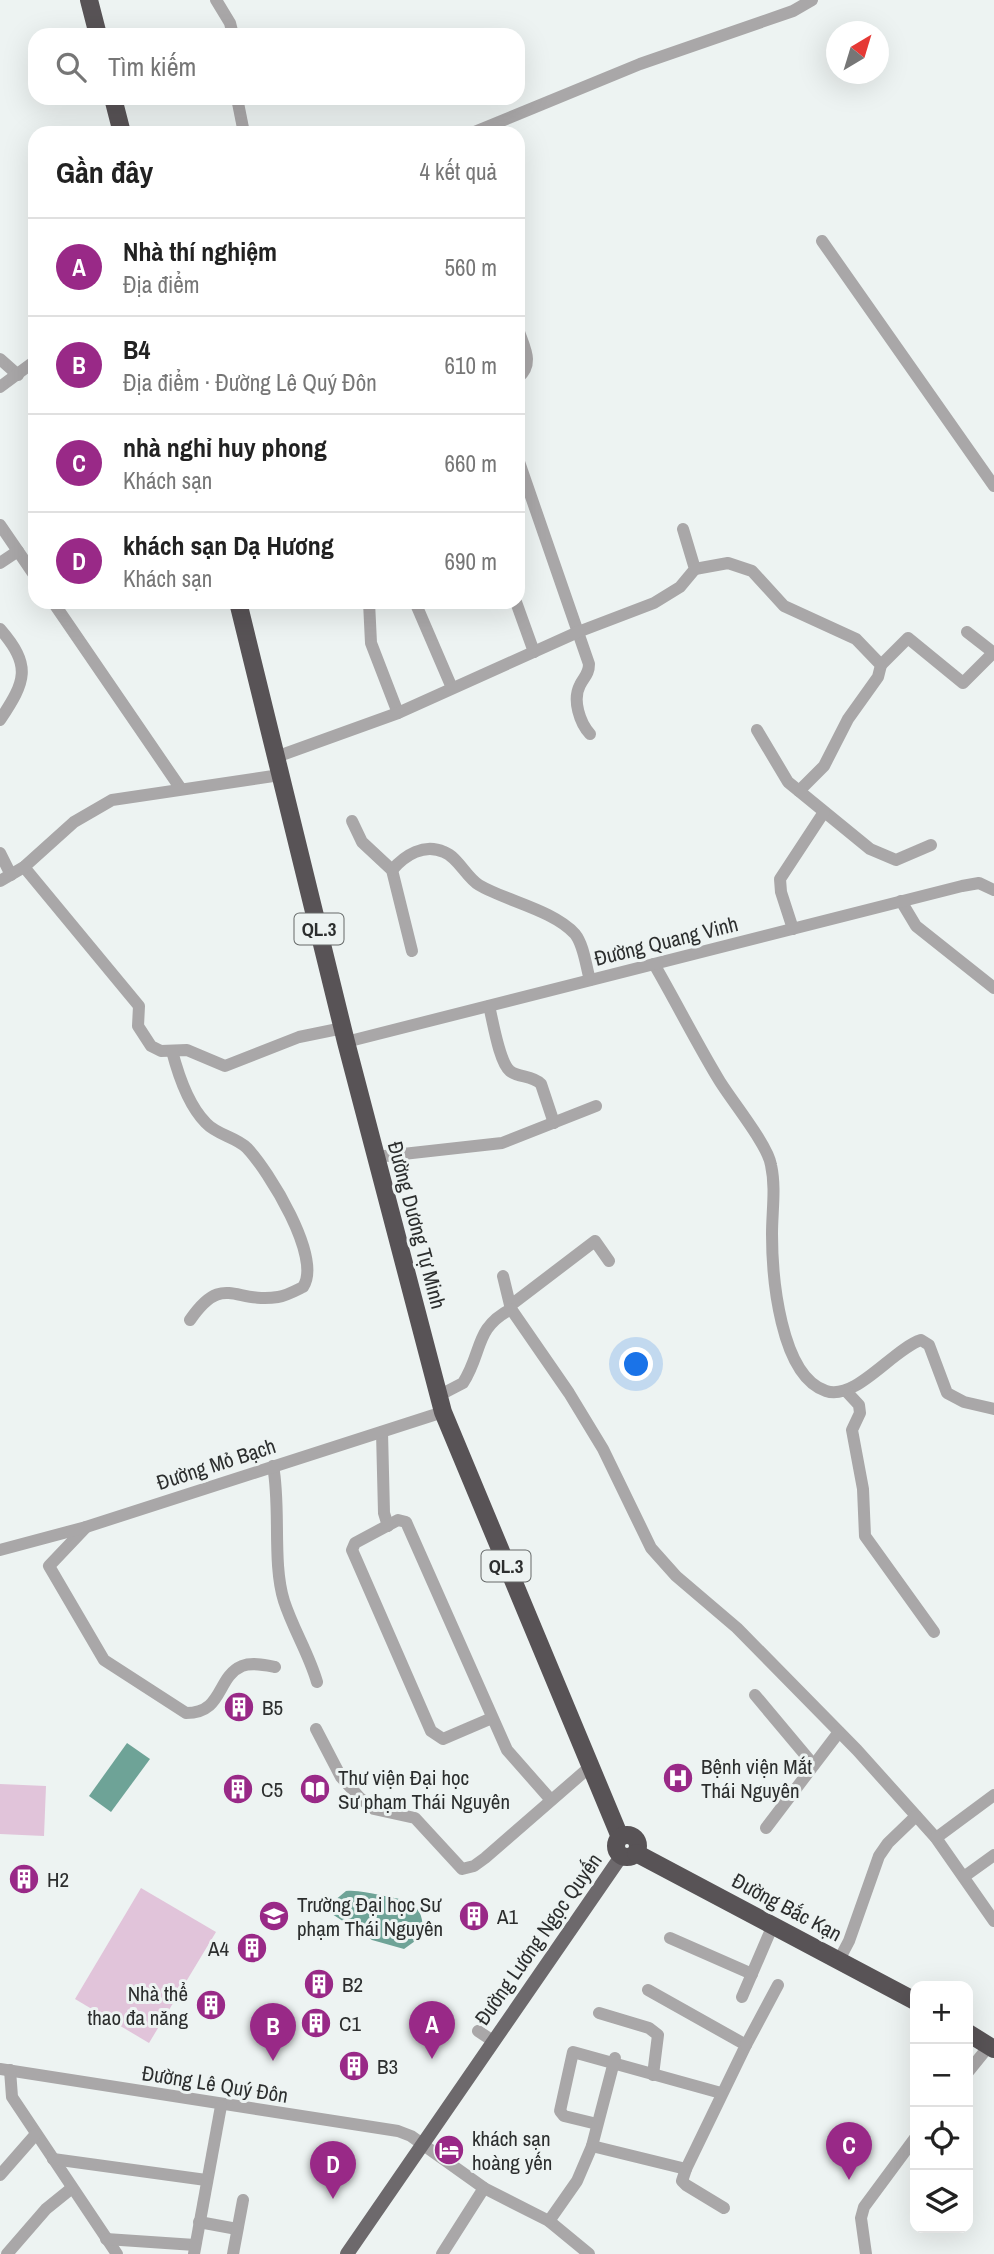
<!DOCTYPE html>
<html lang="vi">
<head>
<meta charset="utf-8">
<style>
  body { margin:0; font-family:"Archivo Narrow",sans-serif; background:#f2f2f2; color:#222 }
  .controls { position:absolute; right:21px; bottom:21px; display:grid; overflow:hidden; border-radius:14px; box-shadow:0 7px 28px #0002 }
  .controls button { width:63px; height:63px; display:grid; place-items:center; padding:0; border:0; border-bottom:2px solid #e0e0e0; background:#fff; color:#222; font:35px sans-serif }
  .compass { position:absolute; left:826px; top:21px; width:63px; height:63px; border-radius:50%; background:#fff; box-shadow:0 7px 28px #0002; rotate:38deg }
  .you { position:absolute; left:637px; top:1365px; width:24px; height:24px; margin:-18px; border:5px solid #fff; border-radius:50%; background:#1a73e8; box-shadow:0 0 0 10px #1a73e833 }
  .badge { display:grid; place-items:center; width:46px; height:46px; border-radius:50%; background:#992987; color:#fff; font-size:23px; font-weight:700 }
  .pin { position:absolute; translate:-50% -58px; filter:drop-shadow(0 2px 4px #0008) }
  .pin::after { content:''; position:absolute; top:37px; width:24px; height:21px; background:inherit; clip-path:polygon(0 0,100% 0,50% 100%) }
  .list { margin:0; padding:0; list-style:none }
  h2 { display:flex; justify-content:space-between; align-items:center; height:91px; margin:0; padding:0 28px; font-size:30px }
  h2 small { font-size:23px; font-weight:400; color:#767676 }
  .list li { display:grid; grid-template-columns:46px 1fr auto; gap:21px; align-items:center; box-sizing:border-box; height:98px; padding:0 28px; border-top:2px solid #e0e0e0 }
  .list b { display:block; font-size:26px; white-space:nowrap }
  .list p { margin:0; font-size:23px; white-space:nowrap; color:#767676 }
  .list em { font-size:23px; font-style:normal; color:#767676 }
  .icon { flex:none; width:38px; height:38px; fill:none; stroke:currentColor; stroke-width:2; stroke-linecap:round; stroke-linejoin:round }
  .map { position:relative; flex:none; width:994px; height:2254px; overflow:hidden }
  .search { position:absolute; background:#fff; box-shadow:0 7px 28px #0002; left:28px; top:28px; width:497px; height:77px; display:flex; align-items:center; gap:18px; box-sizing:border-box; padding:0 24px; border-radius:21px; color:#767676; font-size:26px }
  .panel { position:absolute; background:#fff; box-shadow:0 7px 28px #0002; left:28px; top:126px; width:497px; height:483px; border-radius:21px }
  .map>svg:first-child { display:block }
  .green { fill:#e1c4da }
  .water { fill:#6ea397 }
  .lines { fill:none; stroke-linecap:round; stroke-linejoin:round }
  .minor { stroke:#a9a7a8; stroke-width:12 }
  .major { stroke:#6d696c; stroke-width:14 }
  .highway { stroke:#585356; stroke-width:18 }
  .labels { text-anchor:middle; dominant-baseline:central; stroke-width:6; stroke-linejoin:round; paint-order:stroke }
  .shield { fill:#edf3f2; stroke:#666969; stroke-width:2 }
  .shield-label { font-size:19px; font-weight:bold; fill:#2c2e2e }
  .street-label { font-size:21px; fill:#2c2e2e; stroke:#edf3f2 }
  .poi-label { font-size:21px; fill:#2c2e2e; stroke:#edf3f2; text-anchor:start }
</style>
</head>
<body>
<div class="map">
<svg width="994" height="2254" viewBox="0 0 994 2254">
  <rect width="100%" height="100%" fill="#edf3f2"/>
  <!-- green -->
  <g class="green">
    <polygon points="0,1784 46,1786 44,1836 0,1834"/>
    <polygon points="141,1888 216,1932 149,2043 75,1999"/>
  </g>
  <!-- water -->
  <g class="water">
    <polygon points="127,1743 150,1759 111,1812 89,1796"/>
    <path d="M346 1891C358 1890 368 1893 380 1895 404 1900 427 1901 422 1936L404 1949 372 1940 332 1914 334 1901Z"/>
  </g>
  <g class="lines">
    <!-- minor -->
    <g class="minor">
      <polyline points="216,0 230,23 233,35"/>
      <polyline points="237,98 244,133"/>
      <polyline points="472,133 640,64 793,11 812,0"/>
      <polyline points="822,241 994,486"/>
      <polyline points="0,359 18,375"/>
      <path d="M518 378C534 364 525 349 519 332"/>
      <polyline points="0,387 35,361"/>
      <path d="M518 459 589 664C589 674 584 677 580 685 572 700 580 723 590 734"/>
      <polyline points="0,525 35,576"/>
      <polyline points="0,563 18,551"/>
      <polyline points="695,569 728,563 752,571 784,606 856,639 881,665 878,677 848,719 824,766 799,791"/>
      <polyline points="53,602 181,789"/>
      <polyline points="369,602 371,643 398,713"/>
      <polyline points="415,602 452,688"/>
      <polyline points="516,602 534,652"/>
      <path d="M0 629C32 666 26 681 0 720"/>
      <polyline points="967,632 994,653"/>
      <polyline points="881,665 908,638 963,683 993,653"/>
      <polyline points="757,730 788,782 870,849 896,860 931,845"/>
      <polyline points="276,757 398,713 578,632 654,603 680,587 695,569 683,529"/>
      <polyline points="352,821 362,842 392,870 412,951"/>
      <polyline points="0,853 11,875"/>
      <polyline points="24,867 139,1006 138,1026 151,1046 161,1051 187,1050 225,1066 299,1037 343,1028"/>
      <path d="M392 870C405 855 424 843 444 852 458 857 466 877 479 885 506 901 553 910 575 934 584 945 586 967 590 980"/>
      <polyline points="0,881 24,867 74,822 112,800 280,775"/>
      <polyline points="901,901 916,926 994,988"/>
      <polyline points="793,929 781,892 780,879 824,812"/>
      <path d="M654 964C676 1002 696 1042 719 1080 731 1100 768 1145 771 1165 776 1188 772 1211 772 1234 772 1276 780 1376 826 1391 856 1401 893 1349 921 1340L929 1345 947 1393 964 1402 994 1409"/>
      <path d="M489 1006C493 1021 499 1062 510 1071 519 1078 532 1075 541 1084L554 1123"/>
      <polyline points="346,1042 962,886 979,883 994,890"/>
      <path d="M172 1051C178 1074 189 1106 206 1123 217 1135 236 1137 247 1148 268 1170 323 1258 303 1287 295 1291 286 1296 278 1297 234 1304 223 1272 190 1320"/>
      <polyline points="376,1157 502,1143 596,1106"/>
      <polyline points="503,1276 511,1309 569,1393 603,1449 651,1548 676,1576 737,1628 857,1750 936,1838 994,1921"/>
      <polyline points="511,1305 595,1241 609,1261"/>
      <polyline points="846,1391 859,1405 860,1413 852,1430 863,1489 865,1536 934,1632"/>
      <path d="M438 1396 463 1383C483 1352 474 1328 511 1309"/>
      <polyline points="382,1432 384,1513 388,1526"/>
      <path d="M273 1466C281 1507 272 1563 284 1601 293 1629 309 1654 317 1682"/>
      <path d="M86 1527 49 1566 104 1660 186 1713C224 1713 216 1677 242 1666 252 1662 265 1665 275 1667"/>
      <polyline points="0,1550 86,1527 443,1412"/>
      <polyline points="755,1695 812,1763"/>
      <polyline points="492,1718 443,1739 431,1731 356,1559 352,1550 355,1543 398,1520 406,1522 507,1750 551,1800"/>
      <polyline points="316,1729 341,1777 360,1798 374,1809 415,1818 462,1869 474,1866 485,1858 592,1765"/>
      <polyline points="766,1828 839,1732"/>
      <polyline points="936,1838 994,1795"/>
      <polyline points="965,1876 994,1855"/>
      <polyline points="670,1938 752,1974"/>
      <polyline points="839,1960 849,1941 879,1856 888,1843 916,1816"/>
      <polyline points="648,1990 746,2045 686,2169"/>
      <polyline points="742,1997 773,1925"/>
      <polyline points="599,2013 649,2028 658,2035 653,2075"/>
      <polyline points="478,2031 493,2041"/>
      <polyline points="746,2045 778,1985"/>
      <polyline points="0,2069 398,2131 411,2136 484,2188 549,2221 589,2254"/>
      <polyline points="10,2070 12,2097 117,2254"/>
      <polyline points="968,2072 989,2046"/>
      <polyline points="597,2124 564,2116 560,2111 573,2052 721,2093"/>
      <polyline points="592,2146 686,2169 682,2181 686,2185 724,2208"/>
      <polyline points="53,2159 206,2180"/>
      <polyline points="0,2175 36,2134"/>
      <polyline points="549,2221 577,2181 592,2146 615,2058"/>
      <polyline points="199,2222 237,2229"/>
      <polyline points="106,2239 195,2245"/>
      <polyline points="7,2254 46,2209 72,2188"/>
      <polyline points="194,2254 221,2106"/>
      <polyline points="233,2254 243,2200"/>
      <polyline points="442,2254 484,2188"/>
      <polyline points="866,2254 861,2218 864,2207 915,2138"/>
    </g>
    <!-- major -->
    <polyline class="major" points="347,2254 622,1855"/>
    <!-- highway -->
    <g class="highway">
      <polyline points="89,0 98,35"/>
      <polyline points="113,98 122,133"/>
      <polyline points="238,602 346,1042 443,1412 620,1837"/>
      <circle cx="627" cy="1846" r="11"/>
      <polyline points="636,1853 915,2001"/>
      <polyline points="968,2033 994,2049"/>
    </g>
  </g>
  <!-- icons -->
  <defs>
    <g id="building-disc" transform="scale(1.575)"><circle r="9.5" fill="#992987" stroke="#edf3f2"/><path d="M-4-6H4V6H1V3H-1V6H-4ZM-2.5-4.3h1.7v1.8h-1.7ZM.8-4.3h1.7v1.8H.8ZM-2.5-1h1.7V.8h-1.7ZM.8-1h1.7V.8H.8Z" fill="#fff"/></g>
    <g id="hospital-disc" transform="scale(1.575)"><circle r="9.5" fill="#992987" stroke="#edf3f2"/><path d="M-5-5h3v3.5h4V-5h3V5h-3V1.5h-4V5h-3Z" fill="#fff"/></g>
    <g id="library-disc" transform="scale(1.575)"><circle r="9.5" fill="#992987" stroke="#edf3f2"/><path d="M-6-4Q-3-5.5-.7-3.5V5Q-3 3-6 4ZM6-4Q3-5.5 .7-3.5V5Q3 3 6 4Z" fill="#fff"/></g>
    <g id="university-disc" transform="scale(1.575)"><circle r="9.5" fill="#992987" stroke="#edf3f2"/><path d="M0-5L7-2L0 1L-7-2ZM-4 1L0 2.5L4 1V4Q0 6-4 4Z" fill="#fff"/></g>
    <g id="hotel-disc" transform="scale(1.575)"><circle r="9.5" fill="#992987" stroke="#edf3f2"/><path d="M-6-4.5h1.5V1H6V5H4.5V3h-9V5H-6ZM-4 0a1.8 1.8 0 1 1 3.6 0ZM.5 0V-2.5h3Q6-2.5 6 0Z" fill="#fff"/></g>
  </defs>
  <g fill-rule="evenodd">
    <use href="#building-disc" x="239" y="1707"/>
    <use href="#hospital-disc" x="678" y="1778"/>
    <use href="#building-disc" x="238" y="1789"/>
    <use href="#library-disc" x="315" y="1789"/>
    <use href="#building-disc" x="24" y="1879"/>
    <use href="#university-disc" x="274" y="1916"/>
    <use href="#building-disc" x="474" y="1916"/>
    <use href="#building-disc" x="252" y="1948"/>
    <use href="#building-disc" x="319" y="1984"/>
    <use href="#building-disc" x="211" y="2005"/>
    <use href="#building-disc" x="316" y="2023"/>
    <use href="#building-disc" x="354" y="2066"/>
    <use href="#hotel-disc" x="449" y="2150"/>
  </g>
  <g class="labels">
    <!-- shield labels -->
    <g class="shield">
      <rect x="294.5" y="913.5" width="49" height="31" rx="5"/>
      <rect x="481.5" y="1550.5" width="49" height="31" rx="5"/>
    </g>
    <g class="shield-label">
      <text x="319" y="929">QL.3</text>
      <text x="506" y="1566">QL.3</text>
    </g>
    <!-- street labels -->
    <g class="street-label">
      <text transform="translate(666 941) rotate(-14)">Đường Quang Vinh</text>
      <text transform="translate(417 1225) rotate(75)">Đường Dương Tự Minh</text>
      <text transform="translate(216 1464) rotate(-18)">Đường Mỏ Bạch</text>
      <text transform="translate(787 1907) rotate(28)">Đường Bắc Kạn</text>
      <text transform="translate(538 1939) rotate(-55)">Đường Lương Ngọc Quyến</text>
      <text transform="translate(215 2084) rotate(9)">Đường Lê Quý Đôn</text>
    </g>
    <!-- poi labels -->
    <g class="poi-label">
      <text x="262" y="1707">B5</text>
      <text x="701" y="1766">Bệnh viện Mắt<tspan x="701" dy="24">Thái Nguyên</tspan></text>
      <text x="338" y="1777">Thư viện Đại học<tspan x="338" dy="24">Sư phạm Thái Nguyên</tspan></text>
      <text x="261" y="1789">C5</text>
      <text x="47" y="1879">H2</text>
      <text x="297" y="1904">Trường Đại học Sư<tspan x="297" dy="24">phạm Thái Nguyên</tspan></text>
      <text x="497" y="1916">A1</text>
      <text x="229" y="1948" text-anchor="end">A4</text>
      <text x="342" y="1984">B2</text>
      <text x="188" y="1993" text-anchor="end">Nhà thể<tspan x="188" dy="24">thao đa năng</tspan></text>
      <text x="339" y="2023">C1</text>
      <text x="377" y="2066">B3</text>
      <text x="472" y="2138">khách sạn<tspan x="472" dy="24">hoàng yến</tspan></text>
    </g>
  </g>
</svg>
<div class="controls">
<button>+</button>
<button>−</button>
<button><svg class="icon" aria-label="locate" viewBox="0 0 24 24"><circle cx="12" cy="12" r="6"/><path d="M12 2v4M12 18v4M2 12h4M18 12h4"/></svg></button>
<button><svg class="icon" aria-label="layers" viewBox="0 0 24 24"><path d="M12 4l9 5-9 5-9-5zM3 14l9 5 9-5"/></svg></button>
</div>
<svg class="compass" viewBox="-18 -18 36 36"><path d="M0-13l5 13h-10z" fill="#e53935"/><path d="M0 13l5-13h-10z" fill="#767676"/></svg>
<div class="you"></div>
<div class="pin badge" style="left:432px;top:2059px">A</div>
<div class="pin badge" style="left:273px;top:2061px">B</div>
<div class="pin badge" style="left:849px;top:2180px">C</div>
<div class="pin badge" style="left:333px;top:2199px">D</div>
<div class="search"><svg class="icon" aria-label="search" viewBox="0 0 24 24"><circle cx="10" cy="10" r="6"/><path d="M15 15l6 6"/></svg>Tìm kiếm</div>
<section class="panel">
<h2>Gần đây<small>4 kết quả</small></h2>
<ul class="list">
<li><span class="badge">A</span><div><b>Nhà thí nghiệm</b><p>Địa điểm</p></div><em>560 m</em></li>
<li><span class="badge">B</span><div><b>B4</b><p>Địa điểm · Đường Lê Quý Đôn</p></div><em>610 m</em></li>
<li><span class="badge">C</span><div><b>nhà nghỉ huy phong</b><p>Khách sạn</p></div><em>660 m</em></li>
<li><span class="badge">D</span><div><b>khách sạn Dạ Hương</b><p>Khách sạn</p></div><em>690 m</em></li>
</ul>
</section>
</div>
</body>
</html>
